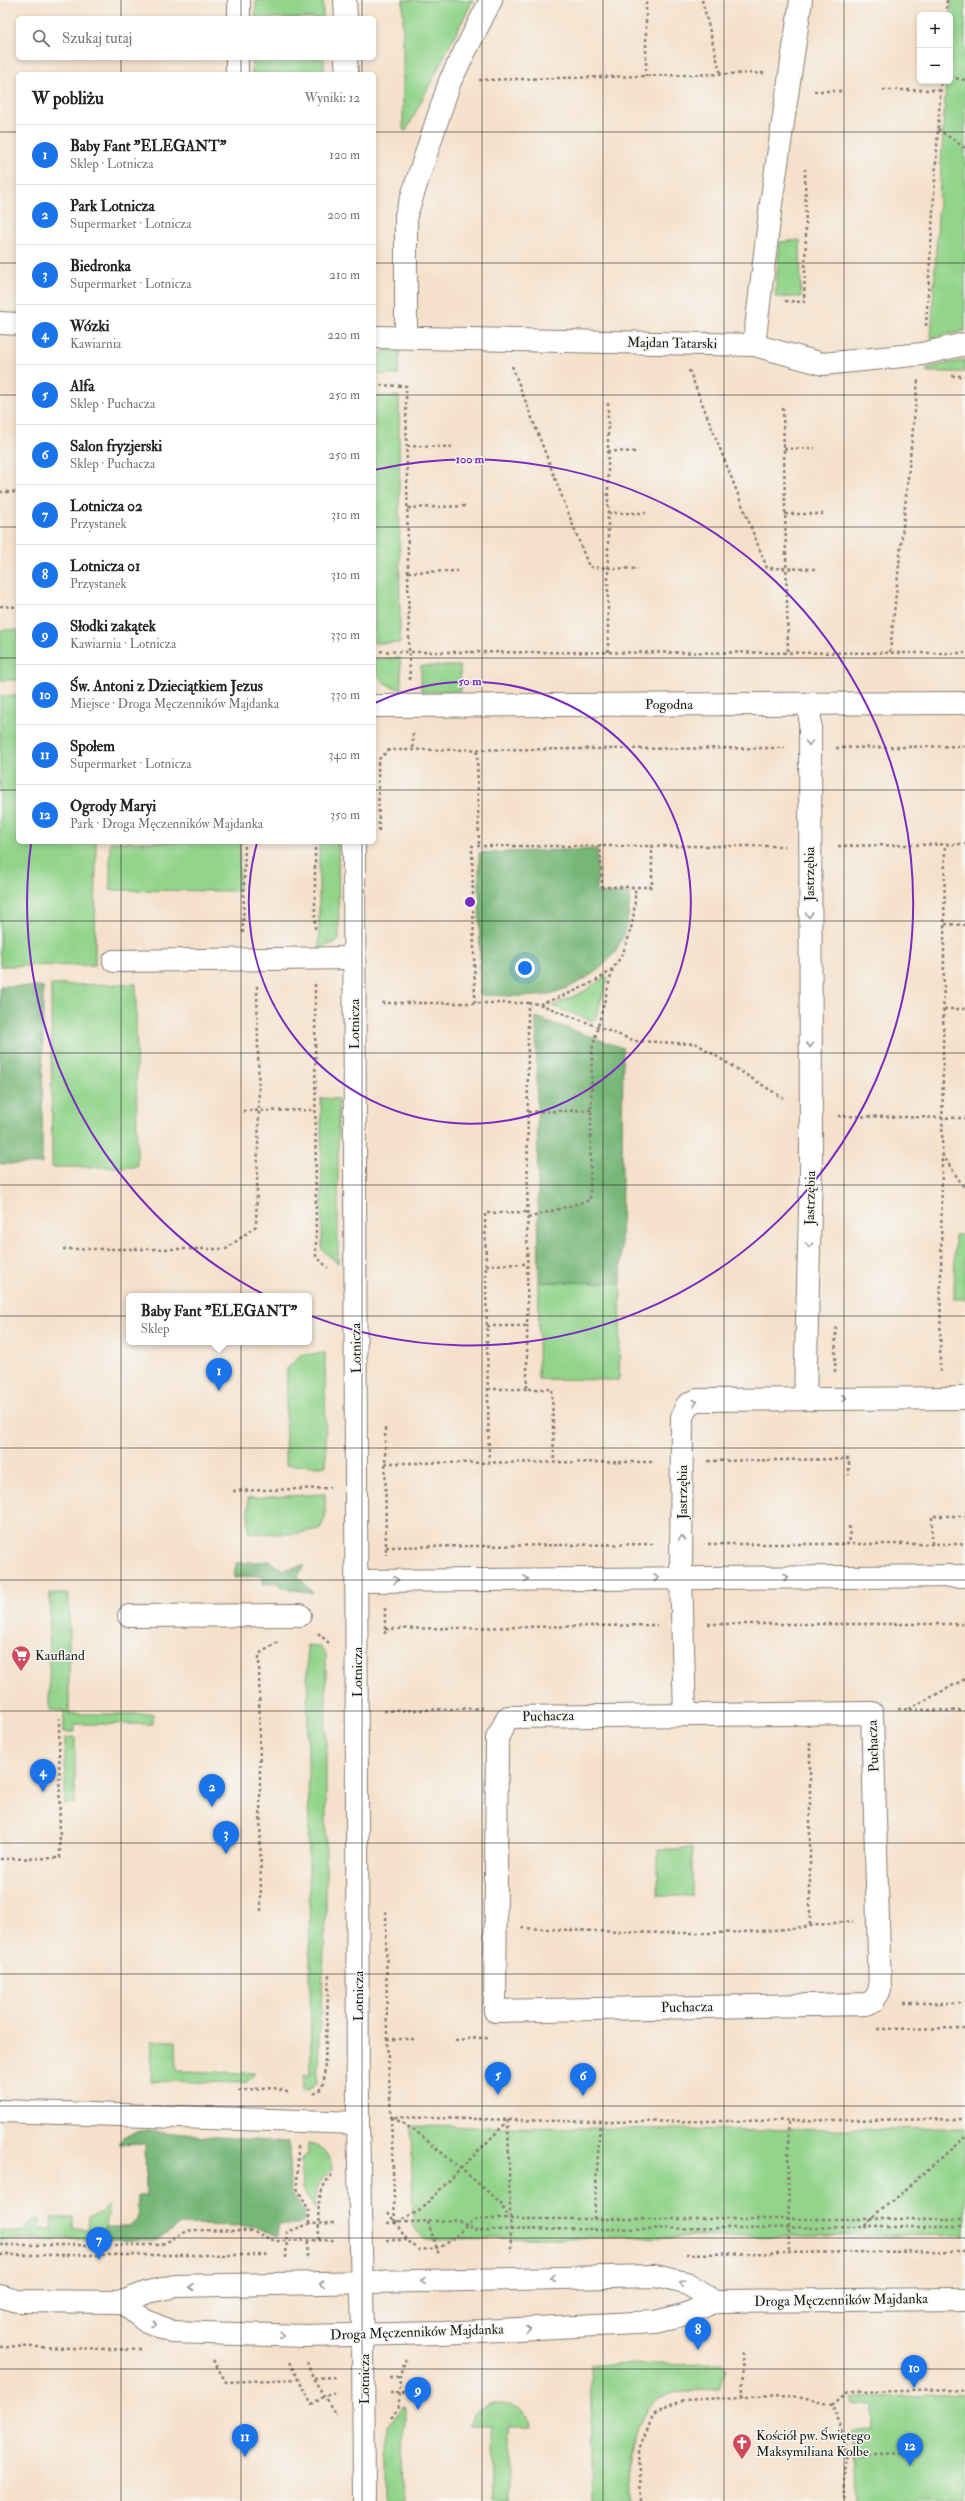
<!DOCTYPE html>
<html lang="pl">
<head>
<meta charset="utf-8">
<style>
  body { margin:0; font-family:"IM FELL Double Pica",serif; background:#f6f6f6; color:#222 }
  .controls { position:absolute; right:12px; top:12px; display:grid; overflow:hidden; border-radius:6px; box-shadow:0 2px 6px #0003 }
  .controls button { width:36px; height:36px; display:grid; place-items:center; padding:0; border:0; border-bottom:1px solid #e0e0e0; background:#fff; color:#222; font:20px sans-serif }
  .you { position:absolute; left:525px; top:968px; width:14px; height:14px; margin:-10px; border:3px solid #fff; border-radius:50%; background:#1a73e8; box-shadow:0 0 0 6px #1a73e833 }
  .badge { display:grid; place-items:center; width:26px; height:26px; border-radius:50%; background:#1a73e8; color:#fff; font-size:13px; font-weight:700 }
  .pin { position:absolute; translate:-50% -33px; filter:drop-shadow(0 1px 2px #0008) }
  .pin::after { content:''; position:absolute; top:21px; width:14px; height:12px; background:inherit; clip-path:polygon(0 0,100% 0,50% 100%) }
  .popup { position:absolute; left:126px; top:1293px; width:186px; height:52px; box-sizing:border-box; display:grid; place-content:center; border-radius:6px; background:#fff; filter:drop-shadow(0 1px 3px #0005); font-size:13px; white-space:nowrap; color:#767676 }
  .popup b { font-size:15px; color:#222 }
  .popup::after { content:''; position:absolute; left:50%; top:100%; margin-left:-8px; border:8px solid transparent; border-top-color:#fff }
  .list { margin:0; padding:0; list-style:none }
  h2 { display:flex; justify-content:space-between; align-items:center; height:52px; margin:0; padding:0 16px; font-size:17px }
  h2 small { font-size:13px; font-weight:400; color:#767676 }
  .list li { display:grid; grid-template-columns:26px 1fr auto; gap:12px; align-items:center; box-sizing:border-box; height:60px; padding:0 16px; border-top:1px solid #e0e0e0 }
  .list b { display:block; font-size:15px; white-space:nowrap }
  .list p { margin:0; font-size:13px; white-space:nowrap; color:#767676 }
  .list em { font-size:13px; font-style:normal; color:#767676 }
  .icon { flex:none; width:22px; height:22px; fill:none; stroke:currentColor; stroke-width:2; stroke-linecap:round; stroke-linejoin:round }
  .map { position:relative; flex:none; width:965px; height:2501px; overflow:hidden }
  .search { position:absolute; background:#fff; box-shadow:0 2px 6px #0003; left:16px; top:16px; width:360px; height:44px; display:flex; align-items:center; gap:10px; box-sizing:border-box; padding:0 14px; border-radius:6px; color:#767676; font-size:15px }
  .panel { position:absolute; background:#fff; box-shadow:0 2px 6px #0003; left:16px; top:72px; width:360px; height:772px; border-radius:6px }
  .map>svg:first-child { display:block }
  .green { fill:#93d48b; stroke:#587854 }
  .forest { fill:#76b677; stroke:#49694a }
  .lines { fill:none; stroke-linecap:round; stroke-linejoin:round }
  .minor-casing { stroke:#887e74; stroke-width:24 }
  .path { stroke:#887e74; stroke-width:2.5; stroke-dasharray:3 3; stroke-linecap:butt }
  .minor { stroke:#fff; stroke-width:22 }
  .oneway { stroke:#999 }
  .grid { fill:none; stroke:#1c1c1c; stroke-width:1; stroke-opacity:0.55 }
  .ring { fill:none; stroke:#7b2cbf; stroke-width:2 }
  .labels { text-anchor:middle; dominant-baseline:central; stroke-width:3; stroke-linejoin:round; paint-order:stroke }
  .street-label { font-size:14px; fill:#1c1c1c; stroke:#f6f6f2 }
  .poi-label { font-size:14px; fill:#1c1c1c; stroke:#f6f6f2; text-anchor:start }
  .centre { fill:#7b2cbf; stroke:#f6f6f2; stroke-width:2 }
  .ring-label { font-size:12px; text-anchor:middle; font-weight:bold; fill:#7b2cbf; stroke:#f6f6f2; stroke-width:3; stroke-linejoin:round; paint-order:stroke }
</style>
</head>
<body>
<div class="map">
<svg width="965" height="2501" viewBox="0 0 965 2501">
  <rect width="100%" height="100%" fill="#f6f6f2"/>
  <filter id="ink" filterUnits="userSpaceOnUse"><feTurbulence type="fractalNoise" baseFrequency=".025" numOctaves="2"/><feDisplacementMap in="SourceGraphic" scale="8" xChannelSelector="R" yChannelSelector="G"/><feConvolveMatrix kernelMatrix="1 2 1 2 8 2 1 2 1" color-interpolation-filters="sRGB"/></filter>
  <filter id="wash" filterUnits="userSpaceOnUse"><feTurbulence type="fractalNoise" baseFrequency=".012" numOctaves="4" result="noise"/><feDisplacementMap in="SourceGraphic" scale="16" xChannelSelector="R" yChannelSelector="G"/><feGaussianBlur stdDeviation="0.9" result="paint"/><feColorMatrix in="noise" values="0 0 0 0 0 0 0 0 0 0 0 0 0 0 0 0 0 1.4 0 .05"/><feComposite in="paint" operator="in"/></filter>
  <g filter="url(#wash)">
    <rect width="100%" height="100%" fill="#f5e1cb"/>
    <!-- green -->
    <g class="green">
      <polygon points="256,0 323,0 323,18 255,18"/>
      <polygon points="403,0 473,0 406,131 403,130"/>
      <polygon points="951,0 965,0 965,331 931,338 946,81 950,81"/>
      <polygon points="253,58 324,58 324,74 252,74"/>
      <polygon points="800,240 801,297 775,297 780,242"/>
      <path d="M392 348H400L398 375 374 374C374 357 377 355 392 348Z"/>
      <polygon points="965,360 965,372 927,372 927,368"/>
      <polygon points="374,396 399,396 400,643 374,643"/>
      <rect x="0" y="630" width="18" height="50"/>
      <path d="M400 658 402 689C383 687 376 676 374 659Z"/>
      <polygon points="421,666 460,666 461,691 421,692"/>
      <polygon points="0,696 18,696 18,842 96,842 95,965 0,966"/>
      <polygon points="110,842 240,842 239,891 110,890"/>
      <polygon points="319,842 338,842 339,940 319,949"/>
      <polygon points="606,976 608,979 595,1019 592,1021 552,1006 583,992"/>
      <polygon points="136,984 137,1167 52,1167 51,985"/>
      <polygon points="321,1098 338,1099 338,1263 322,1250"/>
      <polygon points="955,1235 965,1235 965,1299 954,1299"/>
      <polygon points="539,1282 621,1283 619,1380 538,1379"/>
      <polygon points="325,1353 326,1466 285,1465 287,1369 300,1355"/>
      <polygon points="325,1494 325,1518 320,1529 292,1534 249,1533 248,1498"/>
      <polygon points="50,1594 69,1594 69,1714 153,1714 153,1724 75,1724 75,1732 64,1732 64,1711 49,1710"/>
      <polygon points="307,1645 319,1646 326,1655 326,1916 317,2082 309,2089 302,2090 304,2075 311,2075"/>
      <polygon points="75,1737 75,1803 65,1804 65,1738"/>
      <rect x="658" y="1849" width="34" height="47"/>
      <polygon points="152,2041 176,2041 177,2071 255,2073 246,2083 151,2081"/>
      <polygon points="411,2126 757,2130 965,2128 965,2235 425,2239 413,2227"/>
      <path d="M308 2144C323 2146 330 2154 332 2169 319 2181 315 2191 315 2209L302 2189 301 2160 308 2154Z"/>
      <polygon points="109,2205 106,2227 92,2239 0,2240 0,2231 24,2231 36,2218 40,2220 40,2229 52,2229 52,2218 74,2218 74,2229 88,2229 89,2217 100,2213"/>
      <polygon points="721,2363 726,2369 718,2390 672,2393 659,2398 650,2406 637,2428 629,2456 630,2501 593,2501 590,2365"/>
      <polygon points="963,2394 965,2396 965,2501 855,2501 853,2430 873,2429 872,2405 852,2405 852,2398"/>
      <path d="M489 2404C508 2404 528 2403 530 2427H508V2501H492L491 2427H470L474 2413Z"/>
      <polygon points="403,2407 405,2407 404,2501 387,2501 387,2427"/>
    </g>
    <!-- forest -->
    <g class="forest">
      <path d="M597 849V894L630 893C629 939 615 965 573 985 562 990 551 995 538 996 519 997 499 995 480 995L479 853Z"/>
      <polygon points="0,986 43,987 42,1164 0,1164"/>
      <polygon points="536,1017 623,1048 621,1283 539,1282"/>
      <polygon points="270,1561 283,1570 305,1565 298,1576 313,1593 283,1588 276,1582 263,1584 263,1575 234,1578 236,1563"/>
      <polygon points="138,2130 289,2143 290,2191 304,2211 305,2220 297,2225 278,2225 278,2236 252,2226 180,2225 157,2240 92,2239 106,2227 129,2227 137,2220 138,2196 146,2196 145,2143 119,2144 123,2138"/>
    </g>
  </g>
  <g filter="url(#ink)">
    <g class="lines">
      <!-- minor casing -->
      <g class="minor-casing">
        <g id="minor">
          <polyline points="239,0 239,18"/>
          <polyline points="345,0 346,18"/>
          <polyline points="346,58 347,74"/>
          <polyline points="237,74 237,58"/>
          <polyline points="0,323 18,324"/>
          <polyline points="374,337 754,345 823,364 922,354 965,344"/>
          <polyline points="406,337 406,215 450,81 491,0"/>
          <polyline points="754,345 771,204 801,0"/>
          <polyline points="374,706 965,703"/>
          <polyline points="354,842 358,2123 363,2334 364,2501"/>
          <polyline points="114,961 354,958"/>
          <polyline points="805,1397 811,1172 810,704"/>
          <polyline points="357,1581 965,1576"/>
          <polyline points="129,1616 300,1615"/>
          <polygon points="872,1713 880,1990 874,2000 867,2004 495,2011 497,1738 508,1717"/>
          <polyline points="685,1715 681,1577 682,1417 687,1405 697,1400 965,1398"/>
          <polyline points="0,2111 358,2123"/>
          <polyline points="0,2296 17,2301 122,2302 148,2292 176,2286 655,2276 686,2283 716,2301"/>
          <polyline points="122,2302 144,2320 172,2332 304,2336 441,2333 655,2322 684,2315 716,2301 965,2299"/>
        </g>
      </g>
      <!-- path -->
      <g class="path">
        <polyline points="702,0 721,75"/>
        <polyline points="946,15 947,0"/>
        <polyline points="646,77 646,0"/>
        <polyline points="950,77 965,80"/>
        <polyline points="479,80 764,73"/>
        <polyline points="883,90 940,90"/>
        <polyline points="814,91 841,91"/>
        <polyline points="938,129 965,148"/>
        <polyline points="785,301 804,302 806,234 805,169"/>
        <polyline points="926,326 941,81"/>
        <polyline points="512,366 589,567 638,569"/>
        <polyline points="689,370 767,568 815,569"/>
        <polyline points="952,376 965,376"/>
        <polyline points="374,385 406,386 409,652 374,651"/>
        <polyline points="783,408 788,653"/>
        <polyline points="407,446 452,447"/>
        <polyline points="784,449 815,448"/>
        <polyline points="608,451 638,452"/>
        <polyline points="0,492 18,492"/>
        <polyline points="408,508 468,506"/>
        <polyline points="608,513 646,513"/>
        <polyline points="785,514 823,514"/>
        <polyline points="408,572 457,571"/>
        <polyline points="0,606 18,607"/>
        <polyline points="608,652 608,402"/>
        <polyline points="890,652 918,380"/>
        <polyline points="410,680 409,652 965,653"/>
        <polyline points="413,733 413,750"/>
        <polyline points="836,748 965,746"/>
        <polyline points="477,751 479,846"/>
        <polyline points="379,831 378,760 389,750 785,748"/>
        <polyline points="315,842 315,931"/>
        <polyline points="600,844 602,887 652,887 652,845"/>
        <polyline points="838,846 965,844"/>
        <polyline points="945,924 965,925"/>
        <polyline points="243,933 245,842"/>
        <polyline points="315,984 316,1256 328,1268"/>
        <polyline points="382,1003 528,1003 527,1389 552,1389 554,1461"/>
        <polyline points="475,1003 472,846 785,846"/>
        <polyline points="528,1003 539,1004 635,1041 697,1044 783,1098"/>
        <path d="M540 1004C558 998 602 982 614 967 630 946 636 913 635 887"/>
        <polyline points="944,1009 965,1009"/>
        <polyline points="243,1111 315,1110"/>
        <polyline points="528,1112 591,1110"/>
        <polyline points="838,1116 965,1118"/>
        <polyline points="942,1154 965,1189"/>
        <polyline points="528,1218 590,1200 592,1050 613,968"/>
        <polyline points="63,1249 226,1249 256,1226 259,1111 257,985"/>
        <polyline points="486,1265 527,1264"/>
        <polyline points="487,1326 527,1326"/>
        <polyline points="835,1372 836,1327"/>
        <polyline points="940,1372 945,844"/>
        <polyline points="488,1389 527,1389"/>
        <polyline points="385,1428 386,1555"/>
        <polyline points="708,1461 849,1459 849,1475"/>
        <polyline points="385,1463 655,1462"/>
        <polyline points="489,1463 485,1213 528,1212"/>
        <polyline points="233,1491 330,1488"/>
        <polyline points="849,1526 850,1544"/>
        <polyline points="708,1544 965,1544"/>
        <polyline points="932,1544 932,1516 965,1516"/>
        <polyline points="386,1547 655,1544"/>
        <polyline points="708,1624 965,1624"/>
        <polyline points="385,1629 385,1608"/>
        <polyline points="318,1633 329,1643"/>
        <polyline points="385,1634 385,1629 657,1625"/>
        <polyline points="898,1709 965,1711"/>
        <polyline points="909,1709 965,1679"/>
        <polyline points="384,1711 483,1708"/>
        <polyline points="0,1859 60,1858 59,1718"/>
        <polyline points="261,1911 259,1654 278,1642"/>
        <polyline points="386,1911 387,2039 391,2117 600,2122 965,2119"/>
        <polyline points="810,1925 810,1739"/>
        <path d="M522 1928C602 1931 682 1936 762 1931 792 1929 822 1924 853 1921"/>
        <polyline points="904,2003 965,2003"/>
        <polyline points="878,2029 965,2028"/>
        <polyline points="387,2039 414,2039"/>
        <polyline points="455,2040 489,2037"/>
        <polyline points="238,2091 271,2087 290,2093"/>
        <polyline points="314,2094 319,2091 324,2082 329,1975"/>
        <polyline points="391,2117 395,2223 419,2211 508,2121 511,2252"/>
        <polyline points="392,2117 417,2132 460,2168 501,2203 508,2217"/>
        <polyline points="788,2122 789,2253"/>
        <polyline points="298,2146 297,2188 309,2210 309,2224"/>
        <path d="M388 2212 407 2240 419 2250C428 2249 437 2249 444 2245 458 2237 464 2222 480 2219H965"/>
        <polyline points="594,2219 600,2122"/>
        <polyline points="428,2222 439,2255"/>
        <polyline points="387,2223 458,2220 475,2230 862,2227 965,2137"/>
        <polyline points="863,2227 965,2227"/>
        <path d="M319 2240C319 2217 314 2191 333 2174"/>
        <polyline points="386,2240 407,2240"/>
        <path d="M0 2245H158C171 2242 179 2233 192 2230L252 2231 275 2241 335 2240"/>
        <polyline points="686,2254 965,2251"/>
        <polyline points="0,2255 267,2255"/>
        <polyline points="307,2257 308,2240"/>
        <polyline points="286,2258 287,2232 309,2224 334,2223"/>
        <polyline points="0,2346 143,2350"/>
        <polyline points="742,2352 743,2397 793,2396 832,2405 844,2435 845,2501"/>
        <polyline points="213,2360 226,2382 298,2379"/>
        <polyline points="289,2362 312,2405 324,2396 337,2393"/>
        <polyline points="307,2362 313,2378 336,2415"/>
        <polyline points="390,2377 399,2377"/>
        <polyline points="314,2378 337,2377"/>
        <polyline points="390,2393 410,2393"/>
        <polyline points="832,2405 848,2392 965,2390"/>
        <path d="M391 2418C408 2399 392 2379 407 2360"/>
        <polyline points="844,2456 907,2454"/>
        <polyline points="641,2501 639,2449 653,2415 683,2400 743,2397"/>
      </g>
      <!-- minor -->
      <use href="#minor" class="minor"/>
    </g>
    <!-- one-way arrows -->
    <defs><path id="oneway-chevron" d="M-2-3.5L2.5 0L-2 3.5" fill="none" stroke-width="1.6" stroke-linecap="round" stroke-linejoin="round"/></defs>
    <g class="oneway">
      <use href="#oneway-chevron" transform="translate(809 743) rotate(91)"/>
      <use href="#oneway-chevron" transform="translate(809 915) rotate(90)"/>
      <use href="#oneway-chevron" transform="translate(810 1045) rotate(90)"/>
      <use href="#oneway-chevron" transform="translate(809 1245) rotate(91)"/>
      <use href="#oneway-chevron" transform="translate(844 1398)"/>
      <use href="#oneway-chevron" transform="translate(695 1402) rotate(-17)"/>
      <use href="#oneway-chevron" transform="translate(682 1538) rotate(-89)"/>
      <use href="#oneway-chevron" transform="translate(786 1577)"/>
      <use href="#oneway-chevron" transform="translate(656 1578) rotate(-1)"/>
      <use href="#oneway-chevron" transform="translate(526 1579) rotate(-1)"/>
      <use href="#oneway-chevron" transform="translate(396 1580) rotate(-1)"/>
      <use href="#oneway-chevron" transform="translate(553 2278) rotate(179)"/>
      <use href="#oneway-chevron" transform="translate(423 2281) rotate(179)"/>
      <use href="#oneway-chevron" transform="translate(682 2283) rotate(-163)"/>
      <use href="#oneway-chevron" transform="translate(322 2284) rotate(178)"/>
      <use href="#oneway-chevron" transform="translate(192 2287) rotate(-180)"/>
      <use href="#oneway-chevron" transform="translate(154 2324) rotate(22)"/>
      <use href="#oneway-chevron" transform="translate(528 2329) rotate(-3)"/>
      <use href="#oneway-chevron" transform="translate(282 2335) rotate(2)"/>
    </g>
  </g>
  <!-- grid -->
  <path class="grid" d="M121 0V18M241 0V18M362 0V18M482 0V2501M603 0V2501M724 0V2501M844 0V2501M121 58V74M241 58V74M362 58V74M0 132H18M374 132H965M0 263H18M374 263H965M0 395H18M374 395H965M0 527H18M374 527H965M0 658H18M374 658H965M0 790H18M374 790H965M121 842V2501M241 842V2501M362 842V2501M0 921H965M0 1053H965M0 1185H965M0 1316H965M0 1448H965M0 1580H965M0 1711H965M0 1843H965M0 1974H965M0 2106H965M0 2238H965M0 2369H965"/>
  <!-- distance rings -->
  <g class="ring">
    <path d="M375 703A221 221 0 1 1 257 843"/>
    <path d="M374 470A443 443 0 1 1 31 844"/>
  </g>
  <!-- icons -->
  <defs>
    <g id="supermarket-pin" transform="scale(1)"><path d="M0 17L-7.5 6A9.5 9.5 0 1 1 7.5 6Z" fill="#d1495b" stroke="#f6f6f2"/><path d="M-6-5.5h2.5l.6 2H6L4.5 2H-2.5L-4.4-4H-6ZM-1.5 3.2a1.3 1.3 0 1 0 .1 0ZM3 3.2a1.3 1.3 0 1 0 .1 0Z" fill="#fff"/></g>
    <g id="church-pin" transform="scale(1)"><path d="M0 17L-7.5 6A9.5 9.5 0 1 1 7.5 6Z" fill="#d1495b" stroke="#f6f6f2"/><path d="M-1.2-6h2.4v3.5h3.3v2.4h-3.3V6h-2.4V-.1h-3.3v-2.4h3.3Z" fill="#fff"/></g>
  </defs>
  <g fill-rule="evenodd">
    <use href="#supermarket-pin" x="21" y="1655"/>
    <use href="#church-pin" x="742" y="2443"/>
  </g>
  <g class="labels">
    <!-- street labels -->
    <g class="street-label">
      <text transform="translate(672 343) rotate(1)">Majdan Tatarski</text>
      <text x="669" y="704">Pogodna</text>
      <text transform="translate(809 874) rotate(-90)">Jastrzębia</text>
      <text transform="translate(354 1024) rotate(-90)">Lotnicza</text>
      <text transform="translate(810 1198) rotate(-89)">Jastrzębia</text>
      <text transform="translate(356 1348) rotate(-91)">Lotnicza</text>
      <text transform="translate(682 1492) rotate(-90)">Jastrzębia</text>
      <text transform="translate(357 1672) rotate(-90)">Lotnicza</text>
      <text transform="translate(548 1716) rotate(-1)">Puchacza</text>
      <text transform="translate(873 1746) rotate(-92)">Puchacza</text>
      <text transform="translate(358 1996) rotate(-90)">Lotnicza</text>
      <text transform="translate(687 2007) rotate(-1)">Puchacza</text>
      <text transform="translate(841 2300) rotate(-1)">Droga Męczenników Majdanka</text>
      <text transform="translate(417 2332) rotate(-2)">Droga Męczenników Majdanka</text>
      <text transform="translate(364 2379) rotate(-90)">Lotnicza</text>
    </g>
    <!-- poi labels -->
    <g class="poi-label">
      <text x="35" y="1655">Kaufland</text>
      <text x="756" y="2435">Kościół pw. Świętego<tspan x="756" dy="16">Maksymiliana Kolbe</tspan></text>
    </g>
  </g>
  <circle cx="470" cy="902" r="6" class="centre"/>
  <g class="ring-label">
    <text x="470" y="463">100 m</text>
    <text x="470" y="685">50 m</text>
  </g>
</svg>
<div class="controls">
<button>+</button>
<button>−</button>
</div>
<div class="you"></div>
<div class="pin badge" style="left:219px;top:1391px">1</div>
<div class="popup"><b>Baby Fant &quot;ELEGANT&quot;</b>Sklep</div>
<div class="pin badge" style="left:212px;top:1807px">2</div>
<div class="pin badge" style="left:226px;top:1854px">3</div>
<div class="pin badge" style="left:43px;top:1792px">4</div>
<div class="pin badge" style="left:498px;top:2095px">5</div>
<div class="pin badge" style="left:583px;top:2096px">6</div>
<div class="pin badge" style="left:99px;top:2260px">7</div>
<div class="pin badge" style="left:698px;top:2350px">8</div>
<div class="pin badge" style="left:418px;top:2410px">9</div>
<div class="pin badge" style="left:914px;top:2388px">10</div>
<div class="pin badge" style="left:245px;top:2457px">11</div>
<div class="pin badge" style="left:910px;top:2466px">12</div>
<div class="search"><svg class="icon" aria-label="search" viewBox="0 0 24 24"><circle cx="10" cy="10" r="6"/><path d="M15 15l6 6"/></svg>Szukaj tutaj</div>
<section class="panel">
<h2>W pobliżu<small>Wyniki: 12</small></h2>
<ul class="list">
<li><span class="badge">1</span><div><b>Baby Fant &quot;ELEGANT&quot;</b><p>Sklep · Lotnicza</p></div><em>120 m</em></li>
<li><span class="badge">2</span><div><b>Park Lotnicza</b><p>Supermarket · Lotnicza</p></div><em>200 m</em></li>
<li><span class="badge">3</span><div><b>Biedronka</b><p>Supermarket · Lotnicza</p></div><em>210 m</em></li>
<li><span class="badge">4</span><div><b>Wózki</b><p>Kawiarnia</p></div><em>220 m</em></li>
<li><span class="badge">5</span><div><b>Alfa</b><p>Sklep · Puchacza</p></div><em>250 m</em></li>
<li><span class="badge">6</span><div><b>Salon fryzjerski</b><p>Sklep · Puchacza</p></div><em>250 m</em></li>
<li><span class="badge">7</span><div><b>Lotnicza 02</b><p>Przystanek</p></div><em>310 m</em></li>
<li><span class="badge">8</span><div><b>Lotnicza 01</b><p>Przystanek</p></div><em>310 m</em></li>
<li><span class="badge">9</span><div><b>Słodki zakątek</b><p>Kawiarnia · Lotnicza</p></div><em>330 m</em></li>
<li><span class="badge">10</span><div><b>Św. Antoni z Dzieciątkiem Jezus</b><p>Miejsce · Droga Męczenników Majdanka</p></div><em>330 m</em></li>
<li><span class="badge">11</span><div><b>Społem</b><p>Supermarket · Lotnicza</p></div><em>340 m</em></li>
<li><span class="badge">12</span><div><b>Ogrody Maryi</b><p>Park · Droga Męczenników Majdanka</p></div><em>350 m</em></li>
</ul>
</section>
</div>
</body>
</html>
